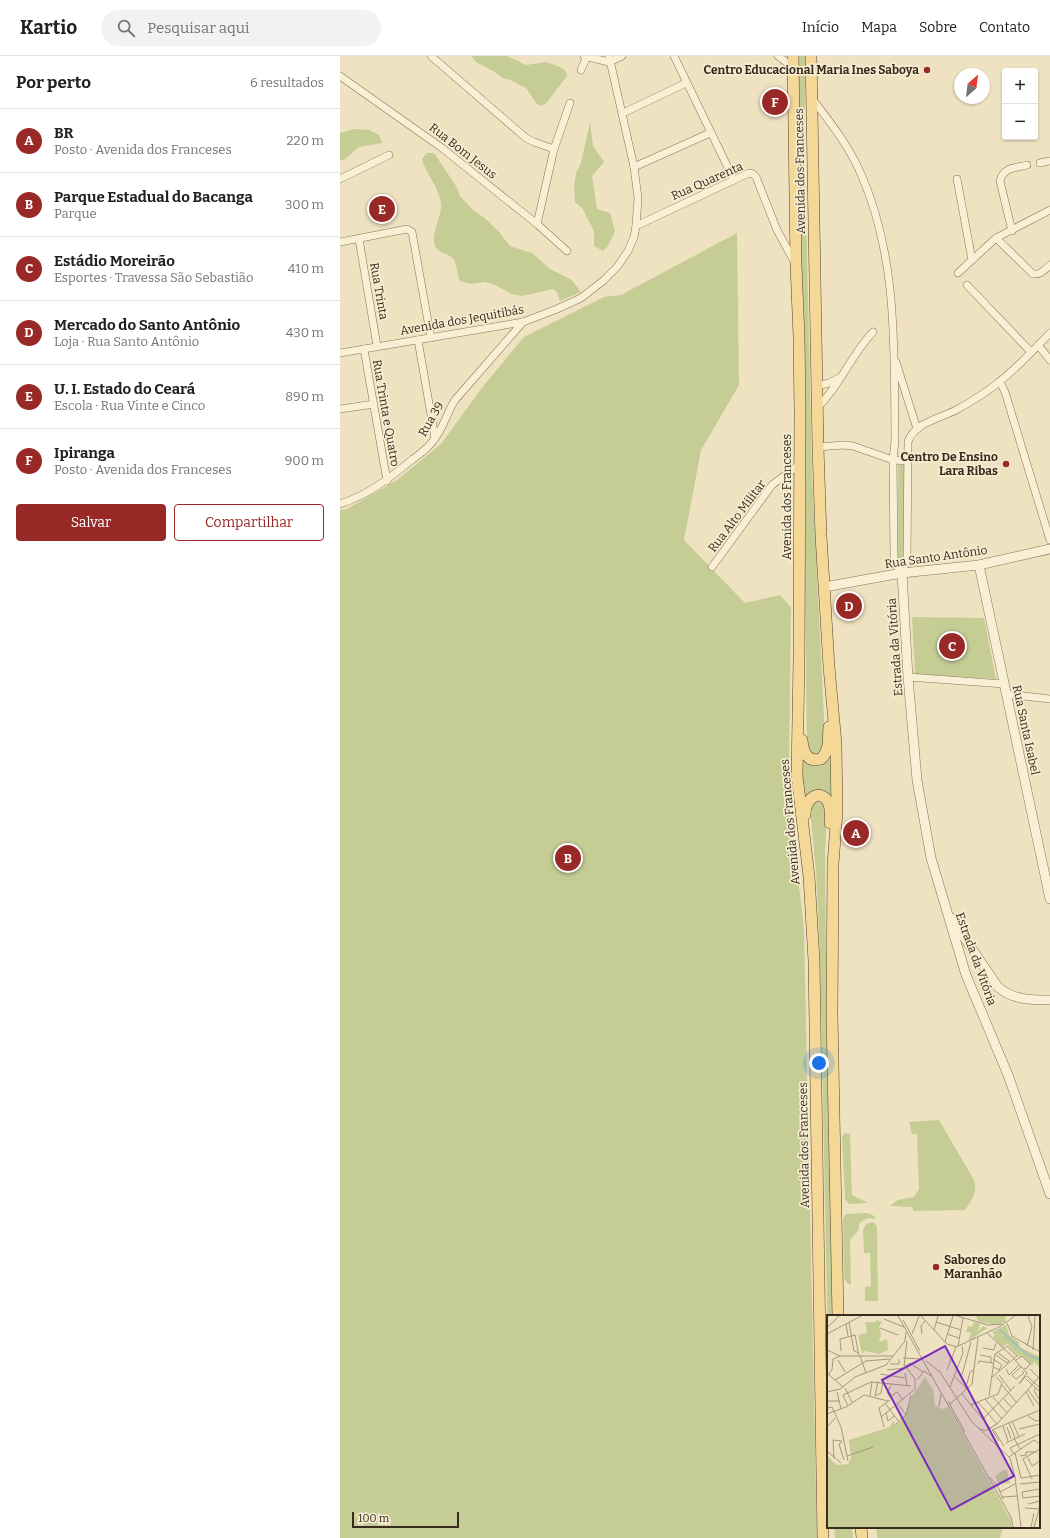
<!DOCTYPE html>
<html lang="pt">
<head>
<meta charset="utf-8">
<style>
  body { margin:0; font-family:Bitter,serif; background:#f2f2f2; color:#202124 }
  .controls { position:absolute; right:12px; top:12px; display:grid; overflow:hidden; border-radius:4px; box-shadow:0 1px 3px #0004 }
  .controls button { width:36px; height:36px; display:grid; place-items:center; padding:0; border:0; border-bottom:1px solid #e0e0e0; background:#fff; color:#202124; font:20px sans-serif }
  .compass { position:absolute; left:614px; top:12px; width:36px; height:36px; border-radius:50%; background:#fff; box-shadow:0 1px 3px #0004; rotate:28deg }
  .scale { position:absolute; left:12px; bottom:10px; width:107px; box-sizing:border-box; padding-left:4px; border:2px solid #382a1d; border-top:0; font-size:11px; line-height:14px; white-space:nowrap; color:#382a1d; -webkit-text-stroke:3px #f6ecd1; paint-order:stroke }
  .you { position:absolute; left:479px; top:1007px; width:14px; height:14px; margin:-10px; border:3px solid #fff; border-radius:50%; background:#1a73e8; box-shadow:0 0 0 6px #1a73e833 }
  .badge { display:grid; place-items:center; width:26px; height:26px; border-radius:50%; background:#982927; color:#fff; font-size:13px; font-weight:700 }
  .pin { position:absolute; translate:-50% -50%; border:2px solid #fff; box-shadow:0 1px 4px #0006 }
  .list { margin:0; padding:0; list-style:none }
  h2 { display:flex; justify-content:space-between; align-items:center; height:52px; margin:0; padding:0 16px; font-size:17px }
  h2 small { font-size:13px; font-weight:400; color:#757577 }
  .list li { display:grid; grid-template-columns:26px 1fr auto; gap:12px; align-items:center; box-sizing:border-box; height:64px; padding:0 16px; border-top:1px solid #e0e0e0 }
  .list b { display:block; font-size:15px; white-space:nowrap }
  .list p { margin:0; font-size:13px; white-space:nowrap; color:#757577 }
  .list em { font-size:13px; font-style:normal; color:#757577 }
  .actions { display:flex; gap:8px; padding:12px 16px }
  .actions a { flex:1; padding:9px 0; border:1px solid #982927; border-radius:4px; text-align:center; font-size:14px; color:#982927 }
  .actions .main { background:#982927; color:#fff }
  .icon { flex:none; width:22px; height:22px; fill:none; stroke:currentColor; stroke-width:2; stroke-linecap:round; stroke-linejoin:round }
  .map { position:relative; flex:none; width:710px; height:1482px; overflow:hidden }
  header { display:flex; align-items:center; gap:24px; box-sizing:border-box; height:56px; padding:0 20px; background:#fff; border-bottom:1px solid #e0e0e0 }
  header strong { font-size:19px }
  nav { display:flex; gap:22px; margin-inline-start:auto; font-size:14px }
  .search { width:280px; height:36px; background:#f2f2f2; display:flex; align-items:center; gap:10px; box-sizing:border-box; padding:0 14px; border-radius:22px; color:#757577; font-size:15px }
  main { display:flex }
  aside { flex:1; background:#fff }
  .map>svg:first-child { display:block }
  .green { fill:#c5cd95 }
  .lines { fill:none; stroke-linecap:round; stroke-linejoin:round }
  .minor-casing { stroke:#887358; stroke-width:8 }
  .tertiary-casing { stroke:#887358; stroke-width:10 }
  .primary-casing { stroke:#56412d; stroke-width:12 }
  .minor { stroke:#f9efd4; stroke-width:7 }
  .tertiary { stroke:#f9efd4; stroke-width:9 }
  .primary { stroke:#f3d898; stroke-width:11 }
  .poi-dot { fill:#982927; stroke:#f6ecd1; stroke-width:1.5 }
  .labels { text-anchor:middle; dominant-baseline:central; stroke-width:3.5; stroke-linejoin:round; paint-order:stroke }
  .poi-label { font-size:12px; font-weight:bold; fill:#382a1d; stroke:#f6ecd1; text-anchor:end }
  .street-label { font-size:12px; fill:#382a1d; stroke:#f6ecd1 }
  .inset-river { fill:none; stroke:#a4c1b9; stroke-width:2 }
  .inset-road { fill:none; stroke:#a6987f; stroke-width:1 }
  .view { fill:#7b2cbf; fill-opacity:0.15; stroke:#7b2cbf; stroke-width:2 }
  .inset-edge { fill:none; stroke:#382a1d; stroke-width:2 }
</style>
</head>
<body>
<header>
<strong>Kartio</strong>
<div class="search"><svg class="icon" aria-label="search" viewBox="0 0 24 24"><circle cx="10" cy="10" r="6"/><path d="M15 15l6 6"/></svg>Pesquisar aqui</div>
<nav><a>Início</a><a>Mapa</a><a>Sobre</a><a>Contato</a></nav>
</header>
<main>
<aside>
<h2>Por perto<small>6 resultados</small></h2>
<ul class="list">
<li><span class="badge">A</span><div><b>BR</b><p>Posto · Avenida dos Franceses</p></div><em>220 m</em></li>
<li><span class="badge">B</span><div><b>Parque Estadual do Bacanga</b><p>Parque</p></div><em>300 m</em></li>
<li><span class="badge">C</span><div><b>Estádio Moreirão</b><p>Esportes · Travessa São Sebastião</p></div><em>410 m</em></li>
<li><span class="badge">D</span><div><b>Mercado do Santo Antônio</b><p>Loja · Rua Santo Antônio</p></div><em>430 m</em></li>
<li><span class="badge">E</span><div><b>U. I. Estado do Ceará</b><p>Escola · Rua Vinte e Cinco</p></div><em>890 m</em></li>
<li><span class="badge">F</span><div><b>Ipiranga</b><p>Posto · Avenida dos Franceses</p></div><em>900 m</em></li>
</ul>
<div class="actions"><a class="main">Salvar</a><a>Compartilhar</a></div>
</aside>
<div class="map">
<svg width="710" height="1482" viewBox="0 0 710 1482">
  <rect width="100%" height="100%" fill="#efe2c1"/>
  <!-- green -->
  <g class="green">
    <polygon points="131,0 167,0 186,9 206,6 220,11 226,15 227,20 207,46 202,50 197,48 186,32 170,24 162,22 155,16 136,6"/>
    <polygon points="458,0 465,0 465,111 472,418 484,661 484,688 479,698 471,699 467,686 465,533 466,429"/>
    <polygon points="250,66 253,90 264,106 252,120 257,153 270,157 275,175 268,190 263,195 254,190 254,175 242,152 235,146 234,132 236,117 241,107"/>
    <polygon points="14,73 29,74 39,79 42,87 19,91 5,103 0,105 0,77"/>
    <path d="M87 97H94L116 130 120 140 133 154 146 163 159 176 170 190 192 197 210 213 232 224 241 236 220 245 217 236 213 233 182 240 172 238 155 229 145 226 131 228 120 225C117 218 117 210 114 204 109 196 99 199 95 190 90 179 102 161 101 148 99 130 86 119 82 103Z"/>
    <polygon points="397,177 399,329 361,394 344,484 405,547 440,539 451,551 449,718 451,763 464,872 477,1482 0,1482 0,454 7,453 57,424 101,388 141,333 184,281 264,241 281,239"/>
    <polygon points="558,409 565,409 564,508 558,509"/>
    <polygon points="572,561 644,562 656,623 575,618"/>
    <path d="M492 697 494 746 478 734 469 737 462 744 461 705C478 713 482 713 492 697Z"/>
    <polygon points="477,745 484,748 487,755 485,797 486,901 493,1260 488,1260 488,1297 480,901 476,814 470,753 474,746"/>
    <path d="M599 1064 634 1124C638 1136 632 1144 625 1154L574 1155 572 1151 550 1150 558 1144 574 1141 579 1133 577 1078H572L569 1066Z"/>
    <polygon points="505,1077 510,1078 512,1139 528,1147 509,1148 505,1143 502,1080"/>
    <path d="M507 1158C516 1158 532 1154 536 1163L528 1162 520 1166 518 1175 510 1184 511 1229 507 1227 504 1222 503 1163 505 1159Z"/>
    <polygon points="533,1166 537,1170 538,1245 525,1245 525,1231 531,1230 530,1197 524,1197 523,1174 526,1168"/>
    <polygon points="494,1471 512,1471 513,1482 495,1482"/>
    <polygon points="536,1471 663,1471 660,1482 538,1482 537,1481"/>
  </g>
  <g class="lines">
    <!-- minor casing -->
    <g class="minor-casing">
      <g id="minor">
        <polyline points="91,0 186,82 194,86 214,93"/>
        <polyline points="244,0 269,6 282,0"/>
        <polyline points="334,0 394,124"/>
        <polyline points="438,0 454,12"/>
        <polyline points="241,14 247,0"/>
        <polyline points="0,20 102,92 197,168 227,195"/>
        <path d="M471 41C490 66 509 90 521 118 558 202 554 294 555 384L553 404 554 501 556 509 562 517"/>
        <polyline points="283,57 346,27"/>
        <polyline points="700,107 710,105"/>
        <polyline points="294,111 370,77"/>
        <polyline points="0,123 49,99"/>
        <polyline points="617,123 632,204"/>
        <polyline points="197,168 214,93 230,47"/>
        <polyline points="296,170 394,124 409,117 413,118 416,121 437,174 455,207"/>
        <path d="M672 175 660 125C663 111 676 112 687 109"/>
        <path d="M656 182 693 218C701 219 704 214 710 209"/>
        <polyline points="19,183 37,290"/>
        <polyline points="0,186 67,173 72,176 91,282"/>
        <polyline points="618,217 656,182 710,154"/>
        <polyline points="627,229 691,296"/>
        <polyline points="78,284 95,382"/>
        <polyline points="698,289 710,304"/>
        <polyline points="24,293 47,425"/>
        <polyline points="0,297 183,266 217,253 241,242 263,225 277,211 288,195 294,181 296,170 298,142 294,111 269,0"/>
        <polyline points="556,306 577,373"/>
        <polyline points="660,326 665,336 710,484"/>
        <polyline points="477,330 489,327 499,322"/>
        <path d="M477 352C500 330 511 299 533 276"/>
        <polyline points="0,353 34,348"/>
        <polyline points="478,391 503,389 513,390 553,404 568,405"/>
        <path d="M0 448C28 439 50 422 73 403 81 397 90 391 95 382 104 371 107 356 115 344L183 266"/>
        <polyline points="372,511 432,429 460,408"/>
        <path d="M562 517 567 502 568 386C574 366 602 362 618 353 632 345 646 337 659 326 677 312 694 294 710 277"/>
        <polyline points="568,621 664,628"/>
        <polyline points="666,638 710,643"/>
      </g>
    </g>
    <!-- tertiary casing -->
    <g class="tertiary-casing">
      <g id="tertiary">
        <polyline points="639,509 710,843"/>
        <polyline points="562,517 568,621 577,724 591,802 626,919 668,1019 710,1138"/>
        <polyline points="484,531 562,517 639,509 710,493"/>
        <path d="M611 862 658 931C673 944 691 944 710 944"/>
      </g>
    </g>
    <!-- primary casing -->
    <g class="primary-casing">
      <g id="primary">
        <polyline points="453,0 456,209 459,281 460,356 459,604 457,720 469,820 474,905 483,1482"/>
        <polyline points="471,0 478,391 481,480 489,611 496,688 497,756 493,808 492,958 498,1260"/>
        <path d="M462 684C463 696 467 707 481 703 490 695 488 683 489 671"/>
        <path d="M465 759C464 743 481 730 489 748 491 754 490 762 490 767"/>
        <polyline points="521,1471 522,1482"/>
      </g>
    </g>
    <!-- minor -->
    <use href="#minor" class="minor"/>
    <!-- tertiary -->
    <use href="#tertiary" class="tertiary"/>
    <!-- primary -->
    <use href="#primary" class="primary"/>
  </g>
  <!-- markers -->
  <g class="poi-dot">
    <circle cx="587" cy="14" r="4"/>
    <circle cx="666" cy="408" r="4"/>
    <circle cx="596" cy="1211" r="4"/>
  </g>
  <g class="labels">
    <!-- poi labels -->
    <g class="poi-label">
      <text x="579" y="14">Centro Educacional Maria Ines Saboya</text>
      <text x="658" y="401">Centro De Ensino<tspan x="658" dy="14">Lara Ribas</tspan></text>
      <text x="604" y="1204" text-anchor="start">Sabores do<tspan x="604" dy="14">Maranhão</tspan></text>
    </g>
    <!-- street labels -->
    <g class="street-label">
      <text transform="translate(123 95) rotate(38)">Rua Bom Jesus</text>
      <text transform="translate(460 115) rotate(-91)">Avenida dos Franceses</text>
      <text transform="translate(367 125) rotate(-24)">Rua Quarenta</text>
      <text transform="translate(39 235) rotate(80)">Rua Trinta</text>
      <text transform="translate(122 264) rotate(-10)">Avenida dos Jequitibás</text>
      <text transform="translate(46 357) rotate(80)">Rua Trinta e Quatro</text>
      <text transform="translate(91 363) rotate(-60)">Rua 39</text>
      <text transform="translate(447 441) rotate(-90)">Avenida dos Franceses</text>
      <text transform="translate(397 460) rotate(-53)">Rua Alto Militar</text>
      <text transform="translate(596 501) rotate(-8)">Rua Santo Antônio</text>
      <text transform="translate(555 591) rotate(-94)">Estrada da Vitória</text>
      <text transform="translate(686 674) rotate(78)">Rua Santa Isabel</text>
      <text transform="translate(450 766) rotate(-95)">Avenida dos Franceses</text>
      <text transform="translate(636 903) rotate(70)">Estrada da Vitória</text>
      <text transform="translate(464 1089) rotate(-91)">Avenida dos Franceses</text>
    </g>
  </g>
  <!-- overview -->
  <g transform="translate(487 1259)">
    <rect width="213" height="213" fill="#efe2c1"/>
    <path d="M149 1H179L178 7 168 10 151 6ZM50 5 55 7 52 12 54 19 52 27 60 24 61 35 52 39 37 36 35 39 31 20 40 18 38 7H48ZM147 7 153 9 151 16 156 11 160 13 141 27 144 18 139 17 141 11 145 12ZM179 10 182 20 192 27V32L213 42V53L207 47 205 51 195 40 192 42 180 29 175 32 166 22 168 20 165 17ZM98 62 106 75 108 91 116 94 121 92 183 203 185 212H0V141L10 150 21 149 24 143 22 125 63 112 66 105 69 110 77 104 85 81ZM176 155H180L183 168 171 169 168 161Z" fill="#c5cd95"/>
    <path class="inset-river" d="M172 14 199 39 213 45"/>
    <path class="inset-road" d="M71 1 184 202 186 212M94 1 120 29 129 32 172 12 188 1M130 1 161 10 175 9M57 4 77 12M76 5 93 36M22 7 27 36 32 38M109 7 134 15M180 8 185 21 213 37M19 9 21 21M0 13 12 1M53 13 71 20M107 15 111 1M160 18 187 43M0 19 34 1M85 19 92 1M95 19 94 11 98 6M120 19 132 23M118 27 126 1M131 31 136 3M200 31 205 12 201 1M156 33 167 35 169 28M0 35 13 41H66M206 35 208 1M14 36 13 24 28 20 32 41M153 40 164 42V48M169 40 180 48 182 46 170 37M33 41 39 58M76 43 95 44M166 44 175 50 172 55 167 52M187 44 200 58 192 69 199 61M11 45 18 57M189 45 195 41 203 49 199 54 197 53M99 46 113 57 145 107 183 143 188 162 194 212M63 49H72V44M151 49 152 46 166 48M77 51 80 26M194 52 185 60 189 64 197 58 195 56M179 54 182 60 192 50M203 54 212 63M60 55 77 53 83 48 96 57M120 55 129 32M0 58 16 72M78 58 80 70M53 59 78 63M135 60 144 27M172 60 184 76M0 61 5 55 6 44 13 41M200 61 212 72M128 62 141 75M164 63 190 41 180 31M199 64 213 77M8 65 39 46 63 44M90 65 97 56 104 61M140 69 143 57 147 55M175 70 190 88M123 72 136 38 135 31M18 73 25 87M209 73 207 76 213 85M201 75 213 91M0 77 13 74 28 62 59 50 78 26 79 17M10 77 14 94M199 77 207 91M135 79 164 114M43 81 45 67M48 81 54 78 56 66M48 81 51 66M162 81 168 39 180 31M63 82 70 77 76 85M63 82 60 77 64 71M166 82 180 98M158 84 175 104M177 84 185 93M0 86H13M121 86 138 117M151 87 170 109M58 88 72 107M71 89 79 100M123 89 145 69 151 23M143 90 171 79 175 68 169 62M21 91 16 80 44 67 84 71M112 92 114 79M0 93 5 92 14 112 21 146M59 98 61 106 67 101M0 99 19 92 37 80 61 86M201 101 209 106 213 105M54 102 88 74V64L77 49M156 104 188 71M185 106 192 122M182 108 188 123M69 109 79 100 84 80M176 111 181 126M0 112 8 103M57 112 52 93 63 85M180 112 184 124M151 113 158 116 170 109 213 61M192 114 213 109M167 115 177 131M187 123 193 134M172 126 165 115 213 95M15 127 12 129 17 145M179 128 198 119M1 137 14 148M188 138 194 163 213 160M187 139 183 133 213 119M20 141 46 132M193 141 199 140V137H210M182 142 207 125 213 129M7 143 6 125 15 126M201 143 205 151 213 146M196 144 205 164M196 144 213 134M163 162 171 172 176 184M193 169 213 167M213 174 195 177 196 183 213 181M173 177 188 169M175 182 191 181M201 189 213 186M198 193 213 194M204 212 207 198M207 212 212 195"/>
    <path class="view" d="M118 31 187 161 124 195 55 65Z"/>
    <rect width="213" height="213" class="inset-edge"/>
  </g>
</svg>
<div class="controls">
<button>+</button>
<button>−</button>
</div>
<svg class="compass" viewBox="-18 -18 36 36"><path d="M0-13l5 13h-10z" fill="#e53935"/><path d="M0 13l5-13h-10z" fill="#757577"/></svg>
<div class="scale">100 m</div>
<div class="you"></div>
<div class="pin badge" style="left:516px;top:777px">A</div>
<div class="pin badge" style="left:228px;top:802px">B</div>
<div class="pin badge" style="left:612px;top:590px">C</div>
<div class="pin badge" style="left:509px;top:550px">D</div>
<div class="pin badge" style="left:42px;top:153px">E</div>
<div class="pin badge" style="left:435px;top:46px">F</div>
</div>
</main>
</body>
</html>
